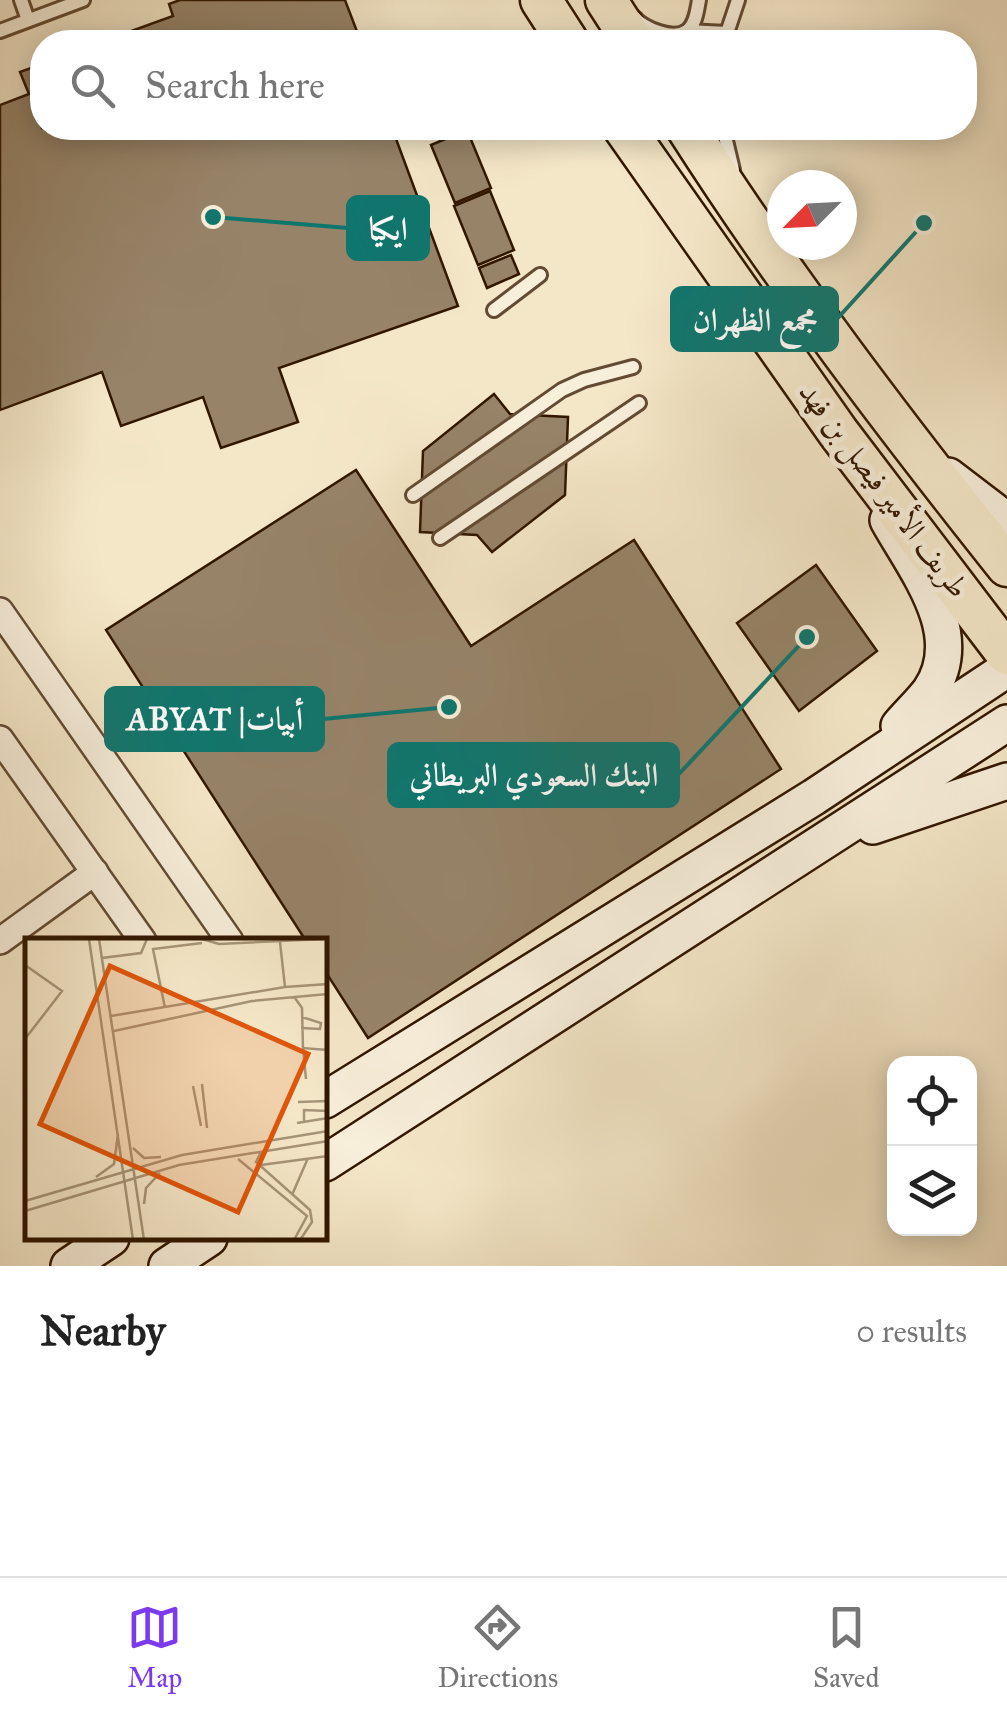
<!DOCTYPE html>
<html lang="en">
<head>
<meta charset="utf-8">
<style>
  body { margin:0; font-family:"IM FELL Great Primer",Amiri,serif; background:#f2f2f2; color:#222 }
  .controls { position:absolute; right:30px; bottom:30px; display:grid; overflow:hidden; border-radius:20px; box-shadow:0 5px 25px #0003 }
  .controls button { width:90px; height:90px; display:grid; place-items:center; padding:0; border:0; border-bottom:2px solid #e0e0e0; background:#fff; color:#222; font:50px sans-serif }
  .compass { position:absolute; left:767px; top:170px; width:90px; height:90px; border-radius:50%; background:#fff; box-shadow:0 5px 25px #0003; rotate:246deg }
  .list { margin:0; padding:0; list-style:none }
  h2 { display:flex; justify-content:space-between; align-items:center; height:130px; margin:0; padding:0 40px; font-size:42px }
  h2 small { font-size:32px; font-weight:400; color:#767676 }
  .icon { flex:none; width:55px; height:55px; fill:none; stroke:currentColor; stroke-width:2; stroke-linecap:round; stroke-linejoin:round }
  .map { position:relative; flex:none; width:1007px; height:1266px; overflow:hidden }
  .search { position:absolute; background:#fff; box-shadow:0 5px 25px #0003; left:30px; right:30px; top:30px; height:110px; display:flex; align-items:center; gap:25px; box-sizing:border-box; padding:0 35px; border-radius:40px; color:#767676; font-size:38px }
  .sheet { height:310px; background:#fff }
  nav { display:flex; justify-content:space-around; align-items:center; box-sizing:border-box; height:140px; border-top:2px solid #e0e0e0; background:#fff; font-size:28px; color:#767676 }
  nav a { display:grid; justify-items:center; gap:5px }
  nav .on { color:#7c3aed }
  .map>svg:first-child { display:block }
  .building { fill:#968368; stroke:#311700; stroke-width:2.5 }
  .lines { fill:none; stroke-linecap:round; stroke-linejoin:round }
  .lane-casing { stroke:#624b32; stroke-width:18 }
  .street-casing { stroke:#624b32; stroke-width:30 }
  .secondary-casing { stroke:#311700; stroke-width:40 }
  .primary-casing { stroke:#311700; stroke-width:45 }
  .lane { stroke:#f8efdb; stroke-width:12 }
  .street { stroke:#f8efdb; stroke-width:25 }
  .secondary { stroke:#f8efdb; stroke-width:35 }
  .primary { stroke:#f4e7c8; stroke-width:40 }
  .labels { text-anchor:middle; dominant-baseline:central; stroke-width:10; stroke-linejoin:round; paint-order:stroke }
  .street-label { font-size:30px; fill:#311700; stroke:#f8efdb }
  .inset-road { fill:none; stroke:#a69478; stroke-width:2.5 }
  .view { fill:#df560b; fill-opacity:0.15; stroke:#df560b; stroke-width:5 }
  .inset-edge { fill:none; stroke:#311700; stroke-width:5 }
  .leader { fill:none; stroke:#0f766e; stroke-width:4 }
  .callout-dot { fill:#0f766e; stroke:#f8efdb; stroke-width:4 }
  .callout { fill:#0f766e; stroke:#0f766e; stroke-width:4 }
  .callout-label { font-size:32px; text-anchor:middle; font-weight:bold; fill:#fff }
</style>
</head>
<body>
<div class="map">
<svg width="1007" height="1266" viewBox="0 0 1007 1266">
  <rect width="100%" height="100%" fill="#f4e7c8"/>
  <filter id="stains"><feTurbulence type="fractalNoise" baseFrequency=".002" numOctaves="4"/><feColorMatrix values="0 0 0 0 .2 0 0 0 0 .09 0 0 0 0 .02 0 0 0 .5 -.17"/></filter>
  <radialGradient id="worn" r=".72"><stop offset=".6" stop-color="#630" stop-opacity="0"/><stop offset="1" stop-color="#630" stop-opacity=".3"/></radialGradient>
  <!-- building -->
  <g class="building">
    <polygon points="180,0 345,0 361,42 101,42 173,16 169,4"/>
    <polygon points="42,64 42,128 392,128 458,306 279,368 298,422 221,448 203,397 121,426 102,372 0,410 0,105 29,94 20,72"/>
    <polygon points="467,130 491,188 455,203 431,145"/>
    <polygon points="490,191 514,250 478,265 454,206"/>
    <polygon points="511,255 519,274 487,288 479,268"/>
    <polygon points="494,394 510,414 568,417 565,495 492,552 477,535 420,532 423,451"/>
    <polygon points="356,470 471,646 634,540 781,769 368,1038 325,971 325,941 306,941 106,630"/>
    <polygon points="816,565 877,651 799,711 737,623"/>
  </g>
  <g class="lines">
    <!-- lane casing -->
    <g class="lane-casing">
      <g id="lane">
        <polyline points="21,0 28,20"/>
        <path d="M634 17C643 28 673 41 687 31 696 24 697 10 699 0"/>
        <polyline points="0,31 83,0"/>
        <polyline points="687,31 727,33"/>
        <polyline points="724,42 738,0"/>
        <polyline points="723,128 733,170"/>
        <polyline points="494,310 540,275"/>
        <polyline points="413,495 562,390 584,380 633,367"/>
        <polyline points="440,538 639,403"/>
      </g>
    </g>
    <!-- street casing -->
    <g class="street-casing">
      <g id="street">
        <polyline points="0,611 230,941"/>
        <polyline points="0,739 143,941"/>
        <polyline points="0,941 95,872"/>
      </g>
    </g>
    <!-- secondary casing -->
    <g class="secondary-casing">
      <g id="secondary">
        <polyline points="948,476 1007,521"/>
        <path d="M888 520C915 569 969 634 930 691 921 703 909 714 899 726"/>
        <polyline points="873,826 1007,781"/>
        <polyline points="325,1100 814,797 1007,669"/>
        <polyline points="325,1163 1007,723"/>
        <polyline points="69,1266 111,1238"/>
        <polyline points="167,1266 209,1238"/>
      </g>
    </g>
    <!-- primary casing -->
    <g class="primary-casing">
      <g id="primary">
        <polyline points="541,0 568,42"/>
        <polyline points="606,0 633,42"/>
        <polyline points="624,128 838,432 1007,654"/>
        <path d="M687 128C785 281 894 424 1007 566"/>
      </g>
    </g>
    <!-- lane -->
    <use href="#lane" class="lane"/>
    <!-- street -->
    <use href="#street" class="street"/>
    <!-- secondary -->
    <use href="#secondary" class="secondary"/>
    <!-- primary -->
    <use href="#primary" class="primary"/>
  </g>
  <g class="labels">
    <!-- street labels -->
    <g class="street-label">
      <text transform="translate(884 490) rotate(53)">طريف الأمير فيصل بن فهد</text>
    </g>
  </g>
  <!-- overview -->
  <g transform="translate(25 938)">
    <rect width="302" height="302" fill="#f4e7c8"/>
    <path class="inset-road" d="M64 1 108 302M74 1 119 302M177 1 194 6 298 1M77 20 116 15 122 1M0 27 37 53 0 101M260 49 303 46M270 60 277 70 278 110M140 70 128 11 177 5M86 78 260 49 255 4M276 90 295 91 296 85 277 79M89 93 227 63 303 56M281 141 278 110 303 112M177 146 182 190M168 148 176 188M273 164 303 163M279 184V172L303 173M272 185 303 180M108 210 119 220 136 219M236 214 231 224 285 272 287 284 275 302M213 221 282 278 269 302M236 227 303 218M71 239 89 226 93 196M267 257 283 220M0 263 157 217 303 193M119 266 121 250 135 235M0 273 154 227 303 203"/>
    <path class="view" d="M85 28 283 116 213 274 15 186Z"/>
    <rect width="302" height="302" class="inset-edge"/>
  </g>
  <!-- callouts -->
  <path class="leader" d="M213 217L348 228M924 223L837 319M449 707L323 719M807 637L678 775"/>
  <g class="callout-dot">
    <circle cx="213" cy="217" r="10"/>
    <circle cx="924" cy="223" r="10"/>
    <circle cx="449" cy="707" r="10"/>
    <circle cx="807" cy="637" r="10"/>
  </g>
  <g class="callout">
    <rect x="348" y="197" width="80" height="62" rx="10"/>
    <rect x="672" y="288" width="165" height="62" rx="10"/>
    <rect x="106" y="688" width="217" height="62" rx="10"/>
    <rect x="389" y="744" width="289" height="62" rx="10"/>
  </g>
  <g class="callout-label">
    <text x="388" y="240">ايكيا</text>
    <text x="755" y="331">مجمع الظهران</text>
    <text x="215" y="730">ABYAT |أبيات</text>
    <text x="534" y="786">البنك السعودي البريطاني</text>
  </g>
  <rect width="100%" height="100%" filter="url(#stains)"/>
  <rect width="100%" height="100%" fill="url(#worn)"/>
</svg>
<div class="controls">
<button><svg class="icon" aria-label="locate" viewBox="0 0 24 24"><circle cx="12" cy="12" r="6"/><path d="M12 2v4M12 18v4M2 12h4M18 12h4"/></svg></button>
<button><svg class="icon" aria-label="layers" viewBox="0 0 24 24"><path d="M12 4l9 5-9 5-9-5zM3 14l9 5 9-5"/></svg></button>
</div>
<svg class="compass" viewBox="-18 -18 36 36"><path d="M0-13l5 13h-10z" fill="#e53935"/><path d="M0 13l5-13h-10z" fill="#767676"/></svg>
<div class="search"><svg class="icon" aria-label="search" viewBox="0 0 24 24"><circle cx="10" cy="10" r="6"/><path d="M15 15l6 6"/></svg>Search here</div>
</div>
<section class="sheet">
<h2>Nearby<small>0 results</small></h2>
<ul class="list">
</ul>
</section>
<nav>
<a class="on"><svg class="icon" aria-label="map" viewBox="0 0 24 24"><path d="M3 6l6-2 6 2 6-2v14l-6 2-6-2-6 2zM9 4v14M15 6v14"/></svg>Map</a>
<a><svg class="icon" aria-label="directions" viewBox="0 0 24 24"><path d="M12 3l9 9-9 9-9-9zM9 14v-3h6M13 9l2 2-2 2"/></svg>Directions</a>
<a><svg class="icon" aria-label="saved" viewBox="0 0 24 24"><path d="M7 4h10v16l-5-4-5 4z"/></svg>Saved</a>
</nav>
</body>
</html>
